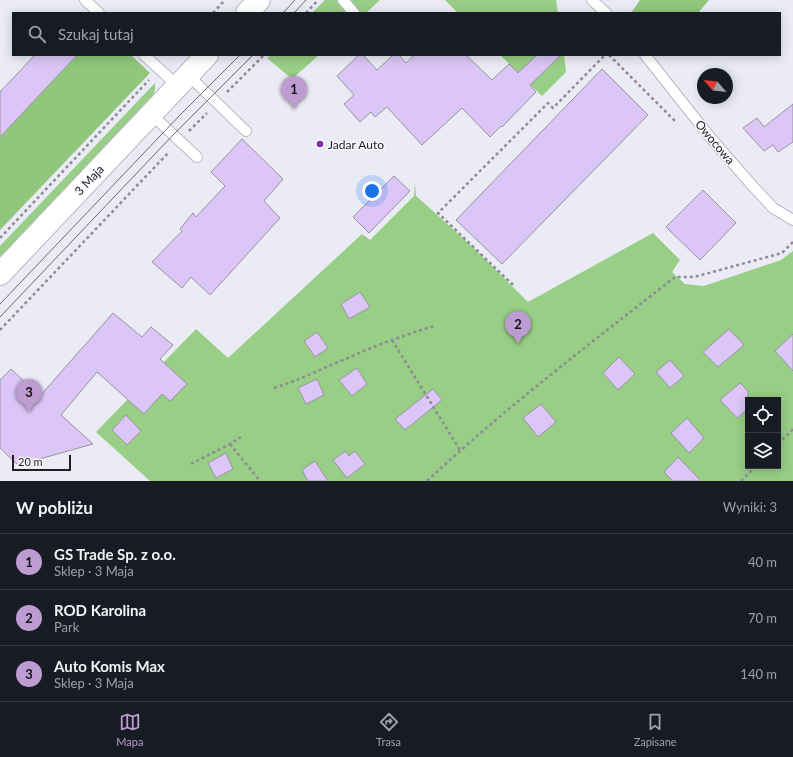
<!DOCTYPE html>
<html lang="pl">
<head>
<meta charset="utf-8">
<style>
  body { margin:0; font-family:Lato,sans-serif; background:#242831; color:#f1f3f6 }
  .controls { position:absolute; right:12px; bottom:12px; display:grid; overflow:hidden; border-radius:0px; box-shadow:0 2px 10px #0003 }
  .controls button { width:36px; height:36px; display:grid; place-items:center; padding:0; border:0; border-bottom:1px solid #363941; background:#171b24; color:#f1f3f6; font:20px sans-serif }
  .compass { position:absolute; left:697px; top:68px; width:36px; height:36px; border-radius:50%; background:#171b24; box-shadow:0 2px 10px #0003; rotate:298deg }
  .scale { position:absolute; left:12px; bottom:10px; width:59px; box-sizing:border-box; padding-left:4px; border:2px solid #202024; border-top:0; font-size:11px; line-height:14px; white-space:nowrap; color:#202024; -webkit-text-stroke:3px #f8f9ff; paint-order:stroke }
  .you { position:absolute; left:372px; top:191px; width:14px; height:14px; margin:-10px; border:3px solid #fff; border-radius:50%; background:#1a73e8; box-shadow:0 0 0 6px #1a73e833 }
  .badge { display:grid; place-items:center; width:26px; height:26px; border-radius:50%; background:#bd9cd1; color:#111; font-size:13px; font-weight:700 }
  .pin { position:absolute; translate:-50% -33px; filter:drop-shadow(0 1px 2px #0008) }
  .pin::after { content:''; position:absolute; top:21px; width:14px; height:12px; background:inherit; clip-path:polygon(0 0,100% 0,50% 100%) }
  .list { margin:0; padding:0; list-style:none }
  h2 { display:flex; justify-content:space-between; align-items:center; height:52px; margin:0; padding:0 16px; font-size:17px }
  h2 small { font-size:13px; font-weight:400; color:#9ea1a6 }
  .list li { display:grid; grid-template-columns:26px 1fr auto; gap:12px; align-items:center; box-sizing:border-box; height:56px; padding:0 16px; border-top:1px solid #363941 }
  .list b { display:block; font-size:15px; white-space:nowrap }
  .list p { margin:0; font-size:13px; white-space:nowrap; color:#9ea1a6 }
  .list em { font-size:13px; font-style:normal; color:#9ea1a6 }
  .icon { flex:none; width:22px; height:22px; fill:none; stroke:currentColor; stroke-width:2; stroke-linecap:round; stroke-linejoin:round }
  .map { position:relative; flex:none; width:793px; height:481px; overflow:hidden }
  .search { position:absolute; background:#171b24; box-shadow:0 2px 10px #0003; left:12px; right:12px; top:12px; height:44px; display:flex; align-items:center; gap:10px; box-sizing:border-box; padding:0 14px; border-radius:0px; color:#9ea1a6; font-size:15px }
  .sheet { height:220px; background:#171b24 }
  nav { display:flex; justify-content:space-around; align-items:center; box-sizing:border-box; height:56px; border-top:1px solid #363941; background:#171b24; font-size:11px; color:#9ea1a6 }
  nav a { display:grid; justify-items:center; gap:2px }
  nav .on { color:#bd9cd1 }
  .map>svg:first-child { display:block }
  .green { fill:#98ce85; fill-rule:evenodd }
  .forest { fill:#90c77d }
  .building { fill:#dbc6f7; stroke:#97949d }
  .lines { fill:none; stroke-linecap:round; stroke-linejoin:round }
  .lane-casing { stroke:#b9bac4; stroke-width:12 }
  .secondary-casing { stroke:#b9bac4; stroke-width:24 }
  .path { stroke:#8c8c93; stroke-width:2.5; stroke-dasharray:3 3; stroke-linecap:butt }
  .lane { stroke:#fff; stroke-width:10 }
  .secondary { stroke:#fff; stroke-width:22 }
  .tram { stroke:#6b6c72; stroke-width:1 }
  .poi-dot { fill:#7d32a3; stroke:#f8f9ff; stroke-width:1.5 }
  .labels { text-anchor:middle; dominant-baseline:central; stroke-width:3; stroke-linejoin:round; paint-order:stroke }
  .street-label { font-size:12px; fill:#202024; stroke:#f8f9ff }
  .poi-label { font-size:12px; fill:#202024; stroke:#f8f9ff; text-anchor:start }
</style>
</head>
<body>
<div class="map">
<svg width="793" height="481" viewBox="0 0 793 481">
  <rect width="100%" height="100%" fill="#eaebf5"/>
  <!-- green -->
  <g class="green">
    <polygon points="325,0 380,0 366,13 312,13"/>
    <polygon points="445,0 556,0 558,13 458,13"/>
    <polygon points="271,55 319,55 292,79 267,58"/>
    <polygon points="500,55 564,55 566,72 542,96"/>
    <polygon points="155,83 155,89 153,97 0,258 0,246"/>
    <path d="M415 183 416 196 423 202 477 251 528 302 653 233 680 260 672 272 685 284 704 286 781 260 793 251V481H150L96 432 196 329 228 358 362 234 370 240 414 196ZM748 400H778V466H748Z"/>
  </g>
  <!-- forest -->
  <g class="forest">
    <polygon points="640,0 709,0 698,13 631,13"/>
    <polygon points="77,55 131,55 150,73 0,230 0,137"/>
  </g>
  <!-- building -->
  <g class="building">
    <polygon points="35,55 77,55 0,137 0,92"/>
    <polygon points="359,55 363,55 377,70 393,55 399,55 406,63 414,55 466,55 492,80 509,64 518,73 537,55 561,55 530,85 536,92 502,127 501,126 490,137 462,108 422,145 387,107 375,117 371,112 360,122 344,104 354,95 337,76"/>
    <polygon points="602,69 648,115 502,264 456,220"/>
    <polygon points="793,104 793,142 778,152 773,145 764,151 743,128 757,118 764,127"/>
    <polygon points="242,139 283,179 264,201 280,218 210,295 191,277 182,288 152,262 182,231 180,229 193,213 196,217 225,186 211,172"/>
    <polygon points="394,176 410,191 369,233 353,217"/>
    <polygon points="703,190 736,223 700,260 666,227"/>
    <polygon points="360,292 370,307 349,319 341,304"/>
    <polygon points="113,313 142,337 151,327 173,345 160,359 187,384 170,401 162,394 144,414 97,372 61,415 93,444 18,465 0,448 0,380 11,369 40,396"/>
    <polygon points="729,329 744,345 718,367 703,352"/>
    <polygon points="317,332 328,348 315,357 304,341"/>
    <polygon points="793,334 793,371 775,351"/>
    <polygon points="619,357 635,374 618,390 603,373"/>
    <polygon points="670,360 684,376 670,388 656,372"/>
    <polygon points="357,368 367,384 352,396 339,380"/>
    <polygon points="317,379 324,395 306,404 298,388"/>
    <polygon points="740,383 748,391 748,409 737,418 720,400"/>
    <polygon points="433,389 442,400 405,430 395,419"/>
    <polygon points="541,404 556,422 538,437 523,418"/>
    <polygon points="126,415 141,431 127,445 112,430"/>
    <polygon points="687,418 704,438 689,453 671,433"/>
    <polygon points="346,451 349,456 355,451 365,464 347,478 333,460"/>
    <polygon points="226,453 233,469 216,478 208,463"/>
    <polygon points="678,457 701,481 673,481 664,472"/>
    <polygon points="315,461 328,481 308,481 302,470"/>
  </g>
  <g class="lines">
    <!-- lane casing -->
    <g class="lane-casing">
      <g id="lane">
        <polyline points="85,0 99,13"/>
        <polyline points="343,0 354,13"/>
        <polyline points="592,0 606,13"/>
        <polyline points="144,55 178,86"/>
        <polyline points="645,55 710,137 749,182 773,208 793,220"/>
        <polyline points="188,75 246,131"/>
        <polyline points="151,114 197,157"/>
      </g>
    </g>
    <!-- secondary casing -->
    <g class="secondary-casing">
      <g id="secondary">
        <polyline points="247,13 259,0"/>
        <polyline points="0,274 207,55"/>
      </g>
    </g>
    <!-- path -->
    <g class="path">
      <polyline points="213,13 225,0"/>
      <polyline points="306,13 318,0"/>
      <polyline points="609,55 676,122"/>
      <polyline points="227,92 264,55"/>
      <polyline points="189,131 207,113"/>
      <polyline points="0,238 149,80"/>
      <polyline points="513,283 512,284 438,213 548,103 553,108 605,55"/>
      <polyline points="0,330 169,152"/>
      <polyline points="392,340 460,450"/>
      <path d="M274 388C300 380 323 368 348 358 376 345 405 335 434 326"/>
      <polyline points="230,444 260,481"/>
      <polyline points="778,444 793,429"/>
      <polyline points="191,464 230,444 241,437"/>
      <path d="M427 481C505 408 591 343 675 277H694L782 253 793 242"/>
      <polyline points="741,481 756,466"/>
    </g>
    <!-- lane -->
    <use href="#lane" class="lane"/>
    <!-- secondary -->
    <use href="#secondary" class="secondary"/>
    <!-- tram -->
    <g class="tram">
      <polyline points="283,13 295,0"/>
      <polyline points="294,13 306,0"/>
      <polyline points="0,304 181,114 240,55"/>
      <polyline points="0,317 173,135 253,55"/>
    </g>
  </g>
  <!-- markers -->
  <circle class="poi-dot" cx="320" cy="144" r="4"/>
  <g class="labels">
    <!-- street labels -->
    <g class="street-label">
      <text transform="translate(715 142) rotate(50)">Owocowa</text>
      <text transform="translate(89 180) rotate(-47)">3 Maja</text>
    </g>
    <!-- poi labels -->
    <g class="poi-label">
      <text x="328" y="144">Jadar Auto</text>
    </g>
  </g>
</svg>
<div class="controls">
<button><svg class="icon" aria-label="locate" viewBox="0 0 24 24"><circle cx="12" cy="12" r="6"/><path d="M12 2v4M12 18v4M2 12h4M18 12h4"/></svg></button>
<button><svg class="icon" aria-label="layers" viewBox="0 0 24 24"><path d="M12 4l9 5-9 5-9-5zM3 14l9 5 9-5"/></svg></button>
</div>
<svg class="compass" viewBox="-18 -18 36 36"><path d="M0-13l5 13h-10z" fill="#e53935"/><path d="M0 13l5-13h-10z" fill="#9ea1a6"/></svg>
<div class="scale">20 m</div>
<div class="you"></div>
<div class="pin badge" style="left:294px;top:109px">1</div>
<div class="pin badge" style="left:518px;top:344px">2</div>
<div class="pin badge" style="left:29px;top:412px">3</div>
<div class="search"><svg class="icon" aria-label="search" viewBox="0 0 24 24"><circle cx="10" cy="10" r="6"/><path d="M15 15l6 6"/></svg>Szukaj tutaj</div>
</div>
<section class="sheet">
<h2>W pobliżu<small>Wyniki: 3</small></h2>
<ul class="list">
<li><span class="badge">1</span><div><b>GS Trade Sp. z o.o.</b><p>Sklep · 3 Maja</p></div><em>40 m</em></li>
<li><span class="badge">2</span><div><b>ROD Karolina</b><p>Park</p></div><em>70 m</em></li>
<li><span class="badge">3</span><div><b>Auto Komis Max</b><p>Sklep · 3 Maja</p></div><em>140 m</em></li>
</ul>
</section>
<nav>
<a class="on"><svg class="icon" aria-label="map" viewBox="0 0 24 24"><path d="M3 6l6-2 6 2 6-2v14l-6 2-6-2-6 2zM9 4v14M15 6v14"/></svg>Mapa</a>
<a><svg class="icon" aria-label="directions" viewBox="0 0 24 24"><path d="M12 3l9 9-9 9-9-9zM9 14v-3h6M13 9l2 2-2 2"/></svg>Trasa</a>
<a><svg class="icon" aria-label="saved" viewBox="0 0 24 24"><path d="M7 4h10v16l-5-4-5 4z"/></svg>Zapisane</a>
</nav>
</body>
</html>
